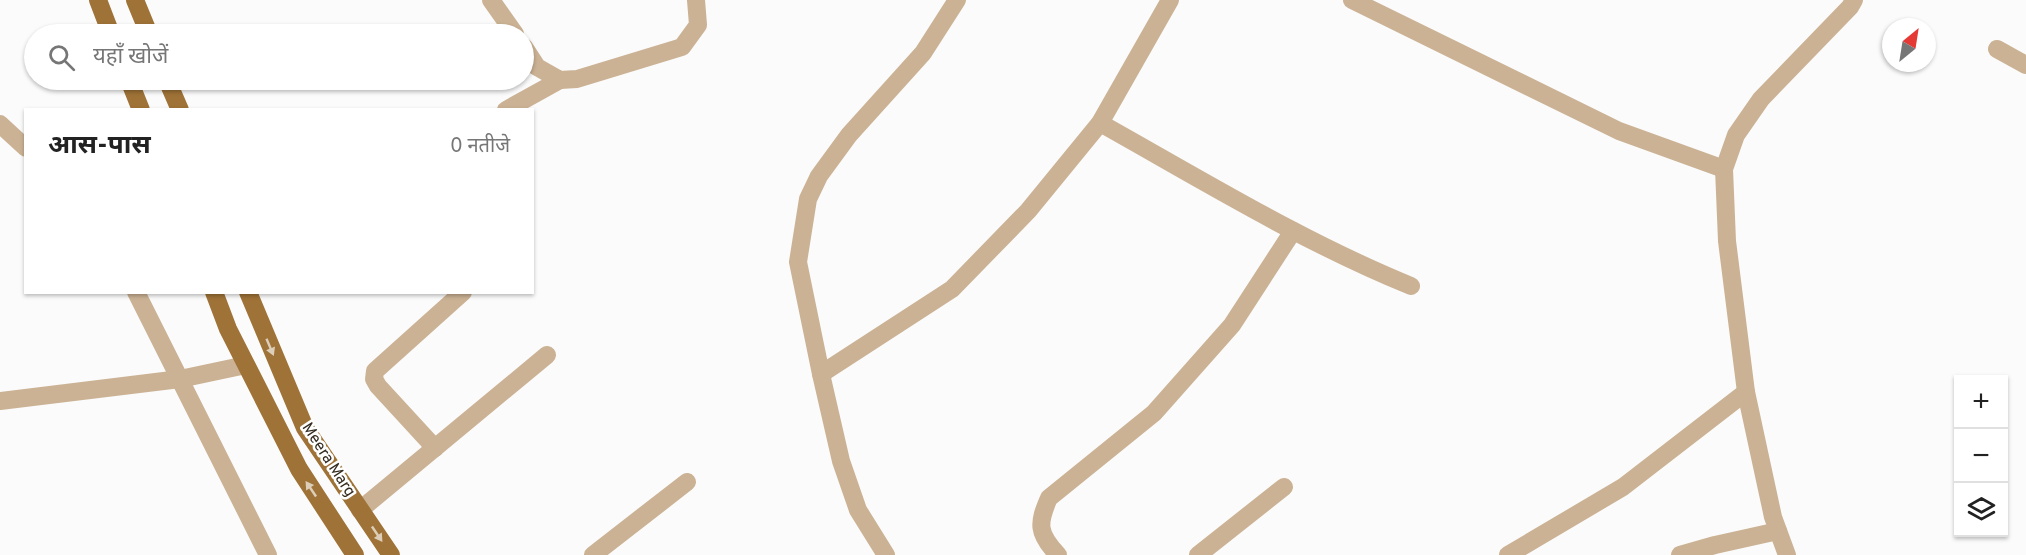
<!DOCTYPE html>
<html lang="hi">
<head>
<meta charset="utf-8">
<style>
  body { margin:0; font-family:Overpass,"Noto Sans Devanagari",sans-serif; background:#f2f2f2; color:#222 }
  .controls { position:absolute; right:18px; bottom:18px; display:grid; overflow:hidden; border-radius:0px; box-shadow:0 2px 4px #0004 }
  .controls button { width:54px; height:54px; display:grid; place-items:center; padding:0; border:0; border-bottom:2px solid #e0e0e0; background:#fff; color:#222; font:30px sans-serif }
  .compass { position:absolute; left:1882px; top:18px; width:54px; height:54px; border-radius:50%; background:#fff; box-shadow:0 2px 4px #0004; rotate:30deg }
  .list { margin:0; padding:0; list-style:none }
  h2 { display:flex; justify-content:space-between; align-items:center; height:78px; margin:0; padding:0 24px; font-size:26px }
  h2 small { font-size:20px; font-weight:400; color:#767676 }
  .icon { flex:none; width:33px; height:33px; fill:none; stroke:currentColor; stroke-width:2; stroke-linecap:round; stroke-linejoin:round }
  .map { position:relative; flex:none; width:2026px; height:555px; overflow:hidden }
  .search { position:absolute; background:#fff; box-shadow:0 2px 4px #0004; left:24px; top:24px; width:510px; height:66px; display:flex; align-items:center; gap:15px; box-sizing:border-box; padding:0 21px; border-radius:33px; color:#767676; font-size:22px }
  .panel { position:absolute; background:#fff; box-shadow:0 2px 4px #0004; left:24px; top:108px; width:510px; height:186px; border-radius:0px }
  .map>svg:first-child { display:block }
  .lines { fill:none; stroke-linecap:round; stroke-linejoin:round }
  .minor { stroke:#cbb294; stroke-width:18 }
  .major { stroke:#9f7337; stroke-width:18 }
  .oneway { fill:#ddceb9 }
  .labels { text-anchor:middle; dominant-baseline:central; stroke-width:5; stroke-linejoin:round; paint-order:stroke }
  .street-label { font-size:16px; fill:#352c21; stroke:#fff }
</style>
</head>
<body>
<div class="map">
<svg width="2026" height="555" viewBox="0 0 2026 555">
  <rect width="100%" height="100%" fill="#fbfbfb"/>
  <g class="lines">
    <!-- minor -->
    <g class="minor">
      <polyline points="491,0 515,34"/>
      <polyline points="1352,0 1619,131 1724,169"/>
      <polyline points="524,47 537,67 560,80 577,79 682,47 698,25 696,0"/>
      <polyline points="1997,49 2026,65"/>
      <polyline points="506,110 560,80"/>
      <path d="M1100 123C1202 180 1303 242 1411 286"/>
      <polyline points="0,124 26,148"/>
      <polyline points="136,292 268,555"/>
      <polyline points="821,374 952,289 1028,211 1100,123 1170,0"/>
      <polyline points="0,401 180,379 246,365"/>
      <polyline points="435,448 378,386 374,379 375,371 463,292"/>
      <polyline points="360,510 547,355"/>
      <polyline points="593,555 687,482"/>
      <polyline points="886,555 858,510 841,461 821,374 798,262 808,199 819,176 849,135 923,53 957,0"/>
      <path d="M1058 555C1037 533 1038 523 1049 498L1154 413 1232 325 1293 231"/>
      <polyline points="1198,555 1284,487"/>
      <polyline points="1508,555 1623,487 1746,392"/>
      <polyline points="1680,555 1715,545 1778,531"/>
      <polyline points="1787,555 1773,517 1746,392 1727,241 1724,169 1736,135 1761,99 1850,7 1854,0"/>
    </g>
    <!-- major -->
    <g class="major">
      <polyline points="98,0 111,34"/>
      <polyline points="135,0 149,34"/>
      <polyline points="129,80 141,110"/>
      <polyline points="167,80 180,110"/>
      <polyline points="214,292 228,329 299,469 355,555"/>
      <polyline points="248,292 305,428 391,555"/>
    </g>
  </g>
  <!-- one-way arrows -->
  <defs><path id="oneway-solid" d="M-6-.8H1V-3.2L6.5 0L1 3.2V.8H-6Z" transform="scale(1.5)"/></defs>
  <g class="oneway">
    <use href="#oneway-solid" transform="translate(270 347) rotate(67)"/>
    <use href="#oneway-solid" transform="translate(311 489) rotate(-124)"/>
    <use href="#oneway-solid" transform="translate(377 534) rotate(56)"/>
  </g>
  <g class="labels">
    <!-- street labels -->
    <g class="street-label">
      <text transform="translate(328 460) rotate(57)">Meera Marg</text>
    </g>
  </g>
</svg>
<div class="controls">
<button>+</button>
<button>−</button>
<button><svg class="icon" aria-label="layers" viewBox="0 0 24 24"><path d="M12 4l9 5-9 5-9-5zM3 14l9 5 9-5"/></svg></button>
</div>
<svg class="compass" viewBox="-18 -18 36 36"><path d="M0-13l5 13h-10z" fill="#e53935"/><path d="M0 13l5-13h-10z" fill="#767676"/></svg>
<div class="search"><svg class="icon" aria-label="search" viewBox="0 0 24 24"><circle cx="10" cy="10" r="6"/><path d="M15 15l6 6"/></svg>यहाँ खोजें</div>
<section class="panel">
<h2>आस-पास<small>0 नतीजे</small></h2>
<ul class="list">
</ul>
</section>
</div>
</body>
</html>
